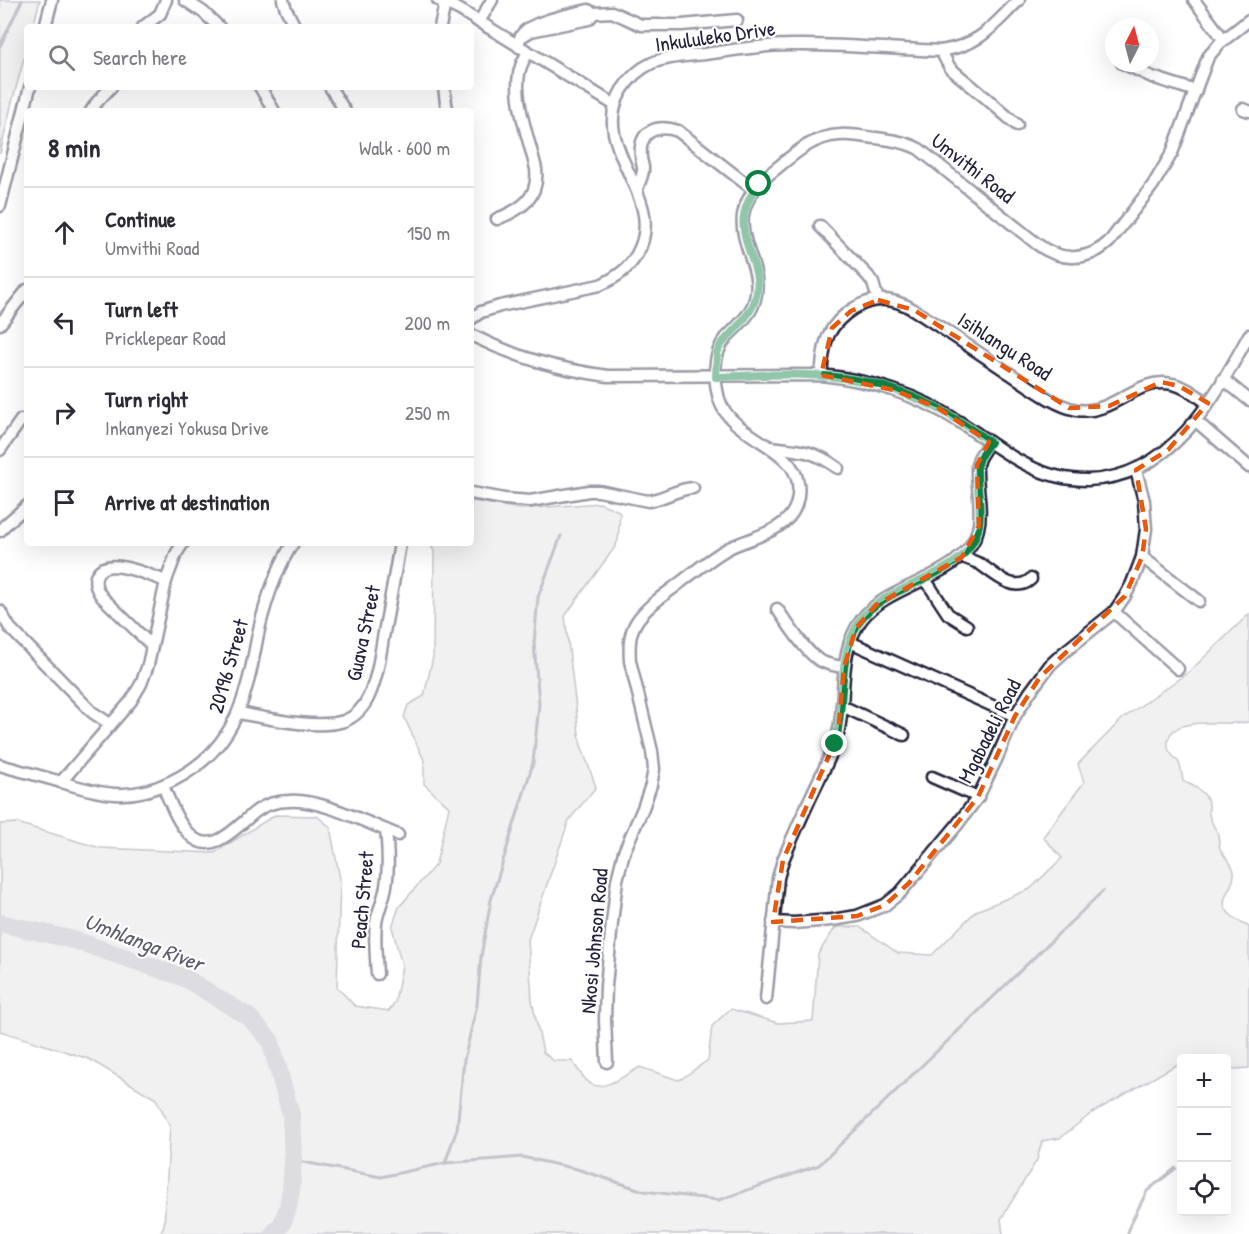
<!DOCTYPE html>
<html lang="en">
<head>
<meta charset="utf-8">
<style>
  body { margin:0; font-family:"Patrick Hand",sans-serif; background:#f7f7f7; color:#2b2b33 }
  .controls { position:absolute; right:18px; bottom:18px; display:grid; overflow:hidden; border-radius:6px; box-shadow:0 6px 24px #0002 }
  .controls button { width:54px; height:54px; display:grid; place-items:center; padding:0; border:0; border-bottom:2px solid #e1e1e2; background:#fff; color:#2b2b33; font:30px sans-serif }
  .compass { position:absolute; left:1105px; top:18px; width:54px; height:54px; border-radius:50%; background:#fff; box-shadow:0 6px 24px #0002; rotate:6deg }
  .stop { position:absolute; width:18px; height:18px; margin:-14px; border:4px solid #0b8043; border-radius:50%; background:#fff }
  .stop.end { background:#0b8043; border-color:#fff; box-shadow:0 2px 6px #0008 }
  .list { margin:0; padding:0; list-style:none }
  h2 { display:flex; justify-content:space-between; align-items:center; height:78px; margin:0; padding:0 24px; font-size:26px }
  h2 small { font-size:20px; font-weight:400; color:#7c7c81 }
  .list li { display:grid; grid-template-columns:39px 1fr auto; gap:18px; align-items:center; box-sizing:border-box; height:90px; padding:0 24px; border-top:2px solid #e1e1e2 }
  .list b { display:block; font-size:22px; white-space:nowrap }
  .list p { margin:0; font-size:20px; white-space:nowrap; color:#7c7c81 }
  .list em { font-size:20px; font-style:normal; color:#7c7c81 }
  .icon { flex:none; width:33px; height:33px; fill:none; stroke:currentColor; stroke-width:2; stroke-linecap:round; stroke-linejoin:round }
  .map { position:relative; flex:none; width:1249px; height:1234px; overflow:hidden }
  .search { position:absolute; background:#fff; box-shadow:0 6px 24px #0002; left:24px; top:24px; width:450px; height:66px; display:flex; align-items:center; gap:15px; box-sizing:border-box; padding:0 21px; border-radius:6px; color:#7c7c81; font-size:22px }
  .panel { position:absolute; background:#fff; box-shadow:0 6px 24px #0002; left:24px; top:108px; width:450px; height:438px; border-radius:6px }
  .map>svg:first-child { display:block }
  .green { fill:#dfdfe2; stroke:#80808e; stroke-width:1.5 }
  .lines { fill:none; stroke-linecap:round; stroke-linejoin:round }
  .stream { stroke:#7a7a88; stroke-width:3 }
  .river { stroke:#b4b4bc; stroke-width:18 }
  .minor-casing { stroke:#22223b; stroke-width:15 }
  .minor { stroke:#fff; stroke-width:10 }
  .route { stroke:#0b8043; stroke-width:8 }
  .marked { fill:none; stroke:#e8590c; stroke-width:4.5; stroke-dasharray:12 8; stroke-linejoin:round }
  .labels { text-anchor:middle; dominant-baseline:central; stroke-width:4.5; stroke-linejoin:round; paint-order:stroke }
  .street-label { font-size:21px; fill:#22223b; stroke:#fff }
  .water-label { font-size:22px; font-style:italic; fill:#5c5c6f; stroke:#fff }
</style>
</head>
<body>
<div class="map">
<svg width="1249" height="1234" viewBox="0 0 1249 1234">
  <rect width="100%" height="100%" fill="#fff"/>
  <filter id="ink" filterUnits="userSpaceOnUse"><feTurbulence type="fractalNoise" baseFrequency=".0167" numOctaves="2"/><feDisplacementMap in="SourceGraphic" scale="12" xChannelSelector="R" yChannelSelector="G"/><feConvolveMatrix kernelMatrix="1 2 1 2 8 2 1 2 1" color-interpolation-filters="sRGB"/></filter>
  <g filter="url(#ink)">
    <!-- green -->
    <g class="green">
      <polygon points="0,0 40,0 33,27 27,27 27,48 11,106 0,154"/>
      <path d="M471 501 521 509 600 503 619 511 620 514 618 540 615 547 565 616 580 742 596 787 569 820 528 940 532 1001 543 1052 554 1061H572C577 1068 583 1079 591 1084 603 1092 629 1073 640 1067L678 1080 681 1079 708 1060 712 1026 728 1011 731 1009 778 1023 813 1021 818 954 835 928 839 927H860L898 953 932 955 976 911 1030 889 1062 858 1043 837 1084 782 1078 764 1122 719 1190 671 1249 614V722C1241 723 1233 724 1225 723 1208 723 1164 719 1168 747 1169 754 1175 757 1179 763 1181 767 1182 775 1183 781 1194 786 1207 792 1209 805 1210 808 1208 811 1209 814 1210 822 1216 828 1218 835 1219 840 1219 845 1220 849 1224 858 1233 862 1234 872 1235 883 1228 888 1225 898 1220 911 1239 922 1249 927V1068L1235 1069 1227 1067 1226 1058H1182L1181 1064 1176 1065 1092 1113 1060 1138 1042 1141 1037 1160 1001 1219 1003 1234H160L164 1225 170 1126 156 1099 89 1059 0 1031V824L17 823 100 848 214 853 275 815 317 816 330 827 340 879 337 987 355 1006 389 1011 395 1002 402 966 392 927 399 907 436 864 449 807 424 784V760L404 717 408 705 424 696 433 657 434 551 429 543H471Z"/>
    </g>
    <g class="lines">
      <!-- stream -->
      <g class="stream">
        <polyline points="0,46 22,0"/>
        <polyline points="293,1160 381,1177 445,1163 522,1157 577,1169 644,1191 719,1200 819,1165 1103,891"/>
        <polyline points="445,1163 457,1129 464,1060 477,1005 481,956 491,900 533,763 539,704 534,643 538,597 561,536"/>
        <polyline points="1128,1234 1130,1225 1147,1191 1176,1168"/>
      </g>
      <!-- river -->
      <polyline class="river" points="0,923 74,940 185,978 250,1018 270,1040 291,1115 293,1160 291,1189 288,1207 282,1224 273,1234"/>
      <!-- minor casing -->
      <g class="minor-casing">
        <g id="minor">
          <polyline points="185,0 203,12 219,27"/>
          <polyline points="283,0 286,9 295,27"/>
          <polyline points="438,0 460,10 615,105"/>
          <polyline points="1194,0 1224,40"/>
          <polyline points="594,13 612,12 641,25 682,25 737,20"/>
          <polyline points="479,22 492,0"/>
          <polyline points="45,27 52,0"/>
          <polyline points="143,27 160,14 166,0"/>
          <polyline points="440,27 445,3"/>
          <path d="M519 47C518 42 520 36 523 33 532 21 573 14 588 10L594 13 589 19 531 31 521 37"/>
          <polyline points="941,51 950,68 957,74 986,98 1017,125"/>
          <polyline points="1122,63 1152,77 1196,91"/>
          <polyline points="260,87 274,111"/>
          <polyline points="330,87 345,111"/>
          <polyline points="444,87 447,111"/>
          <polyline points="1243,109 1249,111"/>
          <polyline points="91,111 97,102 111,87"/>
          <path d="M637 189C639 184 642 177 643 171 644 166 641 162 641 157 638 131 656 124 678 131L754 190"/>
          <polyline points="0,206 30,87"/>
          <path d="M497 219C522 209 539 198 536 169 530 142 514 102 519 74 520 66 524 59 528 52"/>
          <polyline points="820,226 868,276 873,283 878,300"/>
          <path d="M471 319 481 312 500 306 600 285C616 278 629 269 637 254 670 196 586 148 622 90 629 79 639 69 652 63 668 56 688 56 705 54 734 50 762 45 791 45 841 44 891 49 941 51 982 44 991 27 1019 0"/>
          <polyline points="0,324 27,290"/>
          <path d="M471 335C517 358 558 369 608 376L821 375C870 380 916 394 958 421 981 435 1002 453 1027 465 1046 475 1067 480 1088 480 1171 478 1214 399 1249 335"/>
          <path d="M821 375C822 365 823 353 826 342 832 321 856 302 878 300 891 299 904 304 914 310 946 331 978 352 1009 373 1029 386 1055 406 1077 410 1113 416 1137 376 1172 384 1185 386 1197 396 1208 403"/>
          <polyline points="1223,379 1249,400"/>
          <polyline points="1196,421 1249,467"/>
          <path d="M770 447C799 450 813 450 838 468"/>
          <polyline points="0,450 21,420"/>
          <path d="M471 493 504 499 530 501 589 491H599L648 501C664 499 676 489 693 488"/>
          <polyline points="0,531 5,525 27,506"/>
          <path d="M962 557C968 559 974 561 980 564 994 574 1015 594 1031 579"/>
          <polyline points="1142,557 1199,601"/>
          <polyline points="925,579 948,614 967,626"/>
          <path d="M777 609C787 622 806 654 821 661 828 665 836 666 844 667"/>
          <polyline points="0,611 10,628 92,712 110,724"/>
          <polyline points="1114,612 1178,669"/>
          <polyline points="850,642 1015,716"/>
          <path d="M151 645 102 597C97 590 93 583 97 574 107 555 150 576 166 581"/>
          <polyline points="842,706 904,735"/>
          <path d="M239 713C267 718 316 730 344 721 355 717 364 707 369 696 377 678 380 657 383 638 389 606 395 575 400 543"/>
          <path d="M0 765C20 771 41 776 61 782 79 787 96 793 115 794 135 795 154 790 172 781 213 761 236 729 247 685 254 662 256 637 263 614 270 589 279 565 293 543"/>
          <polyline points="932,777 978,797"/>
          <polyline points="61,782 131,701 141,684 148,665 166,581 176,554 183,543"/>
          <path d="M163 786C170 801 176 821 189 834 213 860 240 822 258 810 267 804 279 801 289 801 319 798 369 824 398 835"/>
          <polyline points="773,922 794,923 832,920 857,916 885,905 900,893 957,825 978,797 996,760 1015,716 1030,692 1050,665 1063,653 1114,612 1125,596 1132,583 1142,557 1146,529 1144,501 1136,470"/>
          <path d="M377 974C376 957 374 940 376 923 378 910 384 899 386 886 389 868 388 849 386 830"/>
          <path d="M766 999 778 878 783 860C794 834 805 809 817 784 824 769 832 754 837 738 848 699 836 653 862 619 890 582 966 578 978 529 983 509 976 486 977 465L979 458 989 442"/>
          <path d="M607 1062 605 1020 606 986 612 923 617 880 624 852 643 808 651 785 654 769 652 751 630 661C629 647 629 633 637 621 648 605 666 594 681 582 697 570 712 557 729 548 751 537 787 532 796 505 814 446 732 444 719 399 714 380 712 354 726 338 737 326 751 316 755 299 763 270 739 244 743 215 747 194 761 180 777 168 795 153 814 136 840 135 852 134 864 137 876 138 891 140 906 142 919 149L1037 244C1061 262 1088 262 1110 241L1153 185 1172 153 1208 57 1220 43 1249 20"/>
        </g>
      </g>
      <!-- minor -->
      <use href="#minor" class="minor"/>
    </g>
  </g>
  <g class="lines" filter="url(#ink)">
    <!-- route -->
    <path class="route" d="M759 184C719 235 771 261 754 303 747 320 731 332 720 346L717 353 716 377C758 375 802 372 844 378 876 382 907 393 935 407 955 417 972 430 990 442L979 458 977 465C976 485 982 506 979 525 970 579 890 580 861 619 836 654 846 704 835 744"/>
  </g>
  <!-- marked area -->
  <path d="M0 0H1249V1234H0ZM878 300 914 310 1069 408 1109 406 1161 382 1179 386 1208 403 1168 450 1136 470 1146 529 1142 557 1125 596 1040 677 1015 716 978 797 909 883 885 905 857 916 773 922 783 860 838 735 844 667 856 628 876 605 962 557 979 526 977 465 989 442 938 408 894 390 821 375 832 328 851 311Z" fill="#fff" fill-opacity=".55" fill-rule="evenodd"/>
  <path class="marked" d="M878 300 914 310 1069 408 1109 406 1161 382 1179 386 1208 403 1168 450 1136 470 1146 529 1142 557 1125 596 1040 677 1015 716 978 797 909 883 885 905 857 916 773 922 783 860 838 735 844 667 856 628 876 605 962 557 979 526 977 465 989 442 938 408 894 390 821 375 832 328 851 311Z"/>
  <g class="labels">
    <!-- street labels -->
    <g class="street-label">
      <text transform="translate(715 36) rotate(-8)">Inkululeko Drive</text>
      <text transform="translate(973 168) rotate(38)">Umvithi Road</text>
      <text transform="translate(1005 346) rotate(33)">Isihlangu Road</text>
      <text transform="translate(363 633) rotate(-78)">Guava Street</text>
      <text transform="translate(228 666) rotate(-74)">20196 Street</text>
      <text transform="translate(989 731) rotate(-63)">Mgabadeli Road</text>
      <text transform="translate(362 900) rotate(-85)">Peach Street</text>
      <text transform="translate(594 941) rotate(-85)">Nkosi Johnson Road</text>
    </g>
    <!-- water labels -->
    <g class="water-label">
      <text transform="translate(144 942) rotate(21)">Umhlanga River</text>
    </g>
  </g>
</svg>
<div class="controls">
<button>+</button>
<button>−</button>
<button><svg class="icon" aria-label="locate" viewBox="0 0 24 24"><circle cx="12" cy="12" r="6"/><path d="M12 2v4M12 18v4M2 12h4M18 12h4"/></svg></button>
</div>
<svg class="compass" viewBox="-18 -18 36 36"><path d="M0-13l5 13h-10z" fill="#e53935"/><path d="M0 13l5-13h-10z" fill="#7c7c81"/></svg>
<div class="stop" style="left:759px;top:184px"></div>
<div class="stop end" style="left:835px;top:744px"></div>
<div class="search"><svg class="icon" aria-label="search" viewBox="0 0 24 24"><circle cx="10" cy="10" r="6"/><path d="M15 15l6 6"/></svg>Search here</div>
<section class="panel">
<h2>8 min<small>Walk · 600 m</small></h2>
<ul class="list">
<li><svg class="icon" aria-label="ahead" viewBox="0 0 24 24"><path d="M12 20V5M6 11l6-6 6 6"/></svg><div><b>Continue</b><p>Umvithi Road</p></div><em>150 m</em></li>
<li><svg class="icon" aria-label="left" viewBox="0 0 24 24"><path d="M17 20v-9H6M10 6l-5 5 5 5"/></svg><div><b>Turn left</b><p>Pricklepear Road</p></div><em>200 m</em></li>
<li><svg class="icon" aria-label="right" viewBox="0 0 24 24"><path d="M7 20v-9h11M14 6l5 5-5 5"/></svg><div><b>Turn right</b><p>Inkanyezi Yokusa Drive</p></div><em>250 m</em></li>
<li><svg class="icon" aria-label="arrive" viewBox="0 0 24 24"><path d="M6 21V4h12l-3 4 3 4H6"/></svg><div><b>Arrive at destination</b></div></li>
</ul>
</section>
</div>
</body>
</html>
